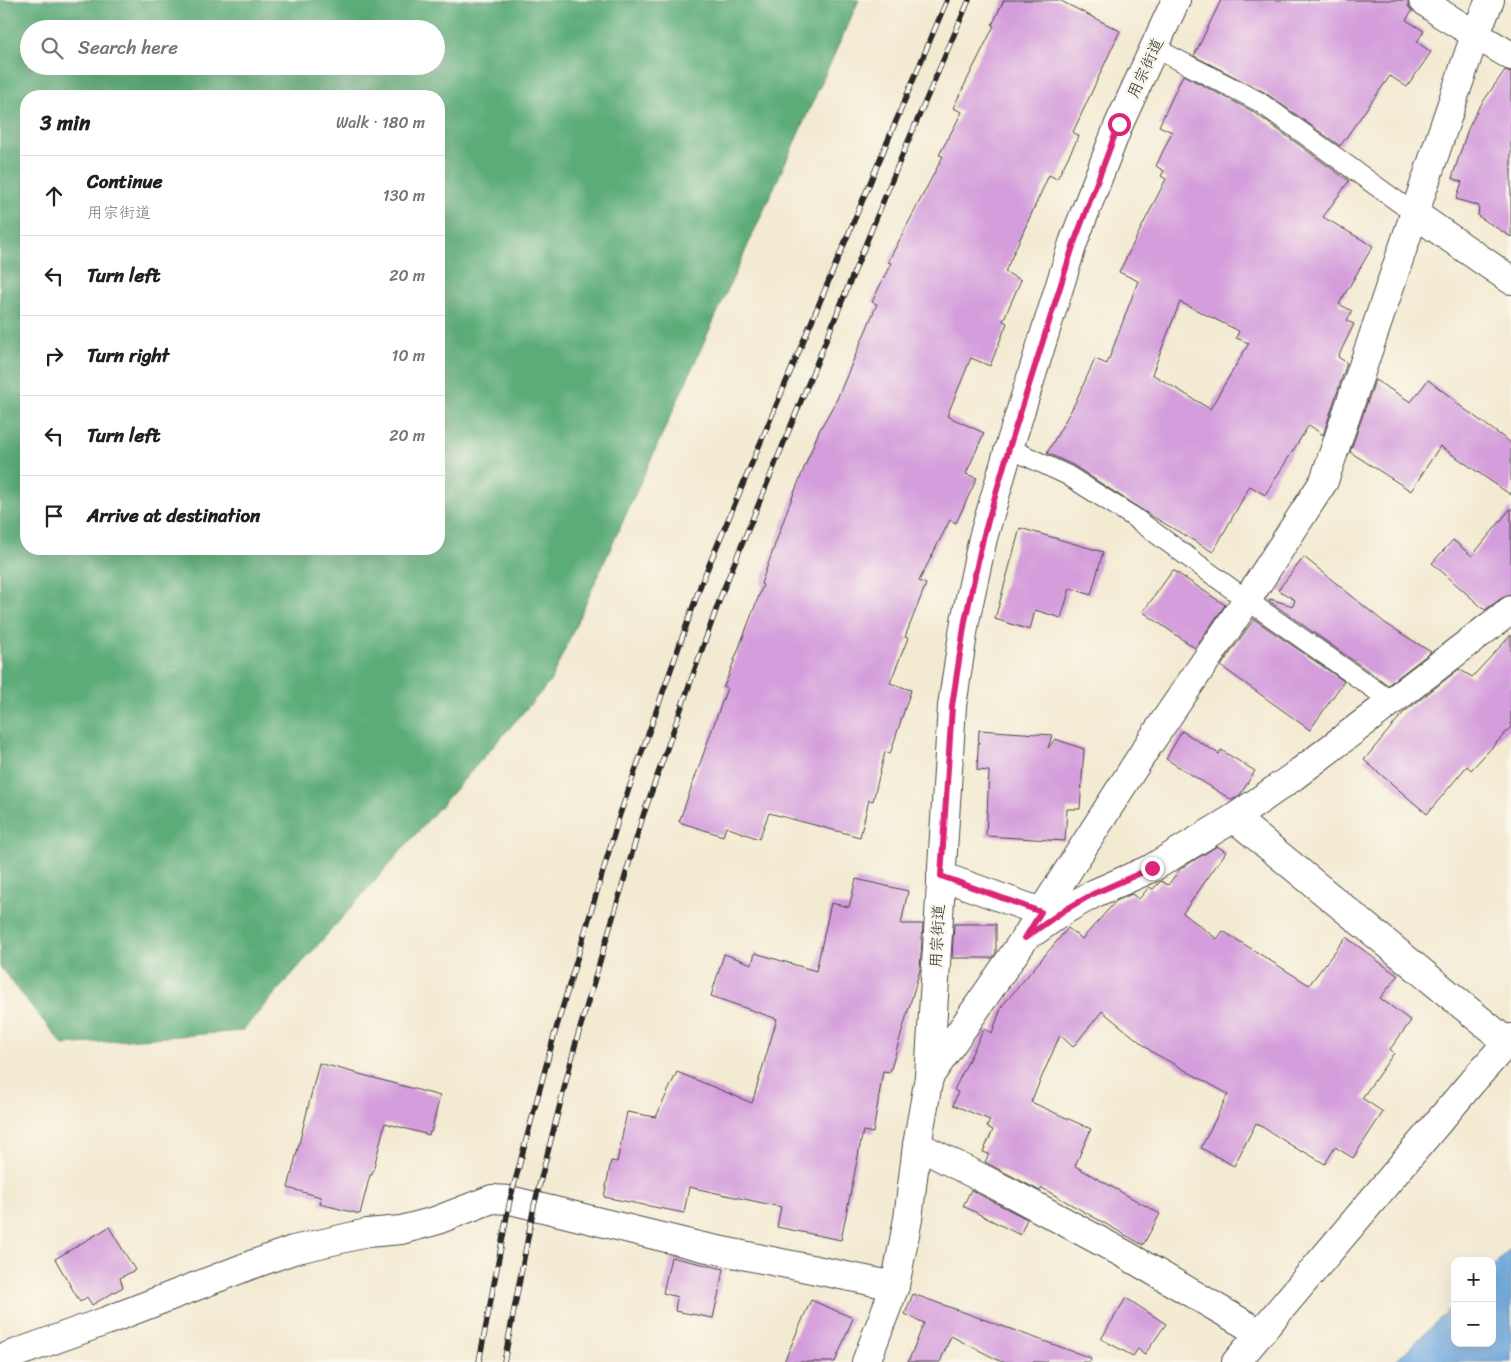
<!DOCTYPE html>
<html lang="en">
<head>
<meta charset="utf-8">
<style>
  body { margin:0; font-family:Sriracha,"Klee One",sans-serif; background:#f2f2f2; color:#202124 }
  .controls { position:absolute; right:15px; bottom:15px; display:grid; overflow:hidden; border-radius:10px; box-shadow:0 5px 20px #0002 }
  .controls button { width:45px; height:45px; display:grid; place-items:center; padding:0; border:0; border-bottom:1px solid #e0e0e0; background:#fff; color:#202124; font:25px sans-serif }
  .stop { position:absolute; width:15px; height:15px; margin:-11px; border:4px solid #db2777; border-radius:50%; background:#fff }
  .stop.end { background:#db2777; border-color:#fff; box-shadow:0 1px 5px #0008 }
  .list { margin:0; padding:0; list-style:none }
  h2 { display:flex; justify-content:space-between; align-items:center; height:65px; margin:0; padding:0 20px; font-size:21px }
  h2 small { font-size:16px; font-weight:400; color:#757577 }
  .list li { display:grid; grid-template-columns:32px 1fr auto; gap:15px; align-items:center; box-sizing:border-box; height:80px; padding:0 20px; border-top:1px solid #e0e0e0 }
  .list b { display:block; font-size:19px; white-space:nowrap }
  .list p { margin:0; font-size:16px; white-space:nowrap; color:#757577 }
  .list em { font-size:16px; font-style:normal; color:#757577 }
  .icon { flex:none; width:28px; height:28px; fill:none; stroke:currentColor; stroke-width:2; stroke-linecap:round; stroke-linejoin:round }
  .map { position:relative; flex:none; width:1511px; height:1362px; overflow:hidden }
  .search { position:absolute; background:#fff; box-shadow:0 5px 20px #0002; left:20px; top:20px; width:425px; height:55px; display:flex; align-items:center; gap:12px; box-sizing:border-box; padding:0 18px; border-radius:28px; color:#757577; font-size:19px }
  .panel { position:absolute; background:#fff; box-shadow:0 5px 20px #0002; left:20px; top:90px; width:425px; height:465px; border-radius:20px }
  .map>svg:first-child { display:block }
  .forest { fill:#5cac78; stroke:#446c52; fill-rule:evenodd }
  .water { fill:#6da7dd; stroke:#4c6984 }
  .building { fill:#d49ddb; fill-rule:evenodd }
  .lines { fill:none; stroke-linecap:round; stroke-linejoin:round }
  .lane-casing { stroke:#494844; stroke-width:21 }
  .street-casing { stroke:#494844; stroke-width:30 }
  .secondary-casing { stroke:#494844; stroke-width:30 }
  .lane { stroke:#fff; stroke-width:19 }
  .street { stroke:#fff; stroke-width:28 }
  .secondary { stroke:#fff; stroke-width:28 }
  .rail-casing { stroke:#2b2b2b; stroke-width:5.5 }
  .rail { stroke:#fbf7ec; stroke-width:4; stroke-dasharray:11; stroke-linecap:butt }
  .route { stroke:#db2777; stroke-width:6 }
  .labels { text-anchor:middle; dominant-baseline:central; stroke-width:5; stroke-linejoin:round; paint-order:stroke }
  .street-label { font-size:16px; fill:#2b2b2b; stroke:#fbf7ec }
</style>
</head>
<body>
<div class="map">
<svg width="1511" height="1362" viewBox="0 0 1511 1362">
  <rect width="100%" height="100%" fill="#fbf7ec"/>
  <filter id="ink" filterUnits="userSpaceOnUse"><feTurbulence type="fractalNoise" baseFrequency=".02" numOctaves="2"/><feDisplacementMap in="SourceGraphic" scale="10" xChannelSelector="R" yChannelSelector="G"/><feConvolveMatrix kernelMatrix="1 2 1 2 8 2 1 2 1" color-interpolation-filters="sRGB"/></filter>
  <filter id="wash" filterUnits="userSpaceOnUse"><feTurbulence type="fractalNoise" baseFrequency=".0096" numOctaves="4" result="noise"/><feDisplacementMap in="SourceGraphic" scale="20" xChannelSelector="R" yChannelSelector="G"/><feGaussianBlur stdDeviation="1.12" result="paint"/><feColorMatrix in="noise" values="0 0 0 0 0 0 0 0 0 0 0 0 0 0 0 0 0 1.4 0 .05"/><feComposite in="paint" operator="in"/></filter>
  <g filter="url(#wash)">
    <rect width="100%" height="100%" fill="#f3ead2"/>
    <!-- forest -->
    <path class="forest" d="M0 0H859L550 682 242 1031 63 1045 0 967ZM29 29H436V66H29ZM26 96H439V549H26Z"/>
    <!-- water -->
    <polygon class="water" points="1511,1248 1511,1362 1395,1362 1455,1304 1455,1343 1492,1343 1492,1267"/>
    <g id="blocks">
      <!-- building -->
      <g class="building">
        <polygon points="1004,0 1059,0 1120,31 1073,132 1079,136 1057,179 1049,175 1005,272 1021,280 1003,321 1007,323 990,366 971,358 947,416 984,433 966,474 977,478 956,523 950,520 919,581 926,584 905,637 908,638 890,683 911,690 890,754 885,752 873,801 869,800 860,837 769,813 759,839 726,827 723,836 679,822 727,688 724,687 763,585 761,584 788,508 819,431 837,399 877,304 872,302 891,263 888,262 943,156 939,155 962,112 953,108 994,26 992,25"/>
        <polygon points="1221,0 1408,0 1408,6 1412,11 1406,20 1424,31 1417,42 1431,52 1407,87 1390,76 1340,146 1264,92 1194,56"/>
        <polygon points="1505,70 1511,72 1511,237 1478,216 1479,206 1456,199 1462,182 1452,178 1468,129 1478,109"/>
        <path d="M1183 75 1252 111 1349 181 1323 217 1373 246 1339 304 1352 311 1347 321 1354 324 1338 357 1347 363 1323 435 1309 425 1265 495 1250 486 1213 552 1145 512 1073 465 1047 453 1074 405 1095 359 1107 364 1138 281 1119 272 1166 179 1161 176 1164 171 1156 166 1172 132 1159 126ZM1180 302 1239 331 1236 338 1249 343 1210 409 1152 374Z"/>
        <polygon points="1375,380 1411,402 1428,380 1456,401 1455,402 1511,443 1511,495 1440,446 1411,491 1350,452"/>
        <polygon points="1511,508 1511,595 1502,598 1485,610 1432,563 1453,540 1472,556"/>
        <polygon points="1020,528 1103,552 1091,595 1070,588 1061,618 1035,610 1030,630 995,619"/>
        <polygon points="1304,557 1385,623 1431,652 1388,685 1269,601 1270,599 1293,606 1295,600 1278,590"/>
        <polygon points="1173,570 1225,605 1195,648 1143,612"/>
        <polygon points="1254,619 1344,681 1310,730 1221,666"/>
        <polygon points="1511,635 1511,727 1471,770 1467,766 1427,814 1364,760 1403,713 1459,669 1472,677"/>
        <polygon points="979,730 1052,735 1048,748 1055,739 1084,749 1080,809 1067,809 1065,841 986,836 989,771 977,770"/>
        <polygon points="1182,731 1219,754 1221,750 1255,771 1240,795 1232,800 1166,759"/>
        <polygon points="1217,846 1226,852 1183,913 1217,939 1223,931 1309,985 1346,937 1398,976 1380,998 1411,1021 1390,1049 1394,1053 1362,1098 1383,1112 1353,1158 1335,1147 1325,1164 1303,1151 1302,1152 1256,1123 1234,1166 1201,1148 1228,1094 1152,1052 1102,1011 1073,1047 1060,1035 1031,1102 1091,1129 1075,1166 1160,1214 1143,1245 1042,1188 1040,1191 985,1162 989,1154 983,1152 993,1130 987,1127 990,1120 953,1105 958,1092 954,1090 984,1029 992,1033 1002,1006 1068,928 1082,939 1116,901 1132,894 1139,899 1149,887 1153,889 1161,881 1168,885 1180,869"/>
        <polygon points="856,879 908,891 901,924 923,924 920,970 890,1072 883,1071 873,1133 863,1131 841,1240 777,1227 781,1207 689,1187 684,1213 604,1197 611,1161 617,1162 627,1112 656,1117 677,1072 752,1103 777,1019 711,996 724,954 752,964 755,953 816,971 831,903 849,907"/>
        <polygon points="954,924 996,924 996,953 992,958 952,958"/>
        <polygon points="319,1063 440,1096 431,1132 430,1132 429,1135 385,1123 372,1175 370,1175 360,1214 320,1204 321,1197 288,1188"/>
        <polygon points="971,1190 1027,1219 1020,1235 963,1206"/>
        <polygon points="109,1227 135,1270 120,1278 123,1287 92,1305 87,1297 80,1302 55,1259"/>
        <polygon points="671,1257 724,1269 713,1318 675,1311 677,1297 663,1293"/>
        <polygon points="913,1294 1091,1358 1090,1362 1002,1362 951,1336 940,1362 908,1362 924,1323 905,1314"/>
        <polygon points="1126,1298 1166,1324 1145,1354 1138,1349 1133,1356 1101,1339"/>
        <polygon points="811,1300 853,1318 835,1362 784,1362"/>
      </g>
    </g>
  </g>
  <g filter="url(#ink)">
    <use href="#blocks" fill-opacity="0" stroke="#494844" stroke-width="1"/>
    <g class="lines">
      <!-- lane casing -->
      <g class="lane-casing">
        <g id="lane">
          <polyline points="1155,48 1258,101 1415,214"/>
          <polyline points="1009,448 1067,475 1132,516 1247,600 1391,701"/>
        </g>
      </g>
      <!-- street casing -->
      <g class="street-casing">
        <g id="street">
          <polyline points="1423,0 1443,15 1511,56"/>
          <polyline points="1415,214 1511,280"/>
          <polyline points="1234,818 1507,1042"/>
          <polyline points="941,876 1041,912"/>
          <polyline points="1035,931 1063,911 1093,894 1152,868 1234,818 1293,777 1511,610"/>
          <polyline points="929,1077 1025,938 1149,744 1247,600 1324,481 1475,35 1490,0"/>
          <polyline points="917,1145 1013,1194 1126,1255 1260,1333"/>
          <polyline points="0,1359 106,1321 251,1265 293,1250 367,1233 401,1230 435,1221 492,1199 510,1200 703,1247 895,1286"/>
          <polyline points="1236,1362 1472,1082 1511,1038"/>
        </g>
      </g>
      <!-- secondary casing -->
      <g class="secondary-casing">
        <polyline id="secondary" points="866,1362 895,1286 908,1219 917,1145 929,1077 952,706 965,621 983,538 1009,448 1073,243 1119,124 1176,0"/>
      </g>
      <!-- lane -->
      <use href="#lane" class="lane"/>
      <!-- street -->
      <use href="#street" class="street"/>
      <!-- secondary -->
      <use href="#secondary" class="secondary"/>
      <!-- rail casing -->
      <g class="rail-casing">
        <g id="rail">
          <polyline points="479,1362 510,1200 554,1036 620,814 701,584 947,0"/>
          <polyline points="504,1362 534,1206 576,1042 643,816 722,593 901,158 969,0"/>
        </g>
      </g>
      <!-- rail -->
      <use href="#rail" class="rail"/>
    </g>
  </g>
  <g class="lines" filter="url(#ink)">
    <!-- route -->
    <polyline class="route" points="1119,124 1074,243 1009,448 983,538 965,621 952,706 941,876 1041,912 1025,938 1063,911 1093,894 1152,868"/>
  </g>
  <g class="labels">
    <!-- street labels -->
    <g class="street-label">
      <text transform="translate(1145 68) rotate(-65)">用宗街道</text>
      <text transform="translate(937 936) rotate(-87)">用宗街道</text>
    </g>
  </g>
</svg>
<div class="controls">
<button>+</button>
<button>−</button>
</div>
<div class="stop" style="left:1119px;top:124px"></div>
<div class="stop end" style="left:1152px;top:868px"></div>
<div class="search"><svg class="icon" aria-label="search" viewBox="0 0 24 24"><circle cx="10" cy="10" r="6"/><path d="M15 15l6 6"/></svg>Search here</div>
<section class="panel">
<h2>3 min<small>Walk · 180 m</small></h2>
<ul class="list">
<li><svg class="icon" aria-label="ahead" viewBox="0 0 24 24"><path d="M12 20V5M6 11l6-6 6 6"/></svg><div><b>Continue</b><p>用宗街道</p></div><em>130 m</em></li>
<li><svg class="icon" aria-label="left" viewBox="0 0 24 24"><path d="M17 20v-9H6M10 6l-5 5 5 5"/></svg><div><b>Turn left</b></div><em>20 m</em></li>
<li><svg class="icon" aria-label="right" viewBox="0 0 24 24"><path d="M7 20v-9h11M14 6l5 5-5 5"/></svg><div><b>Turn right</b></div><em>10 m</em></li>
<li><svg class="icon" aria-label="left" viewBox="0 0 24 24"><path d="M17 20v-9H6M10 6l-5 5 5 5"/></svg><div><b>Turn left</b></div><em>20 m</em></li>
<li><svg class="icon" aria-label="arrive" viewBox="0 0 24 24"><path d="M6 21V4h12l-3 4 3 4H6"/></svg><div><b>Arrive at destination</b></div></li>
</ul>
</section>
</div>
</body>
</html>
